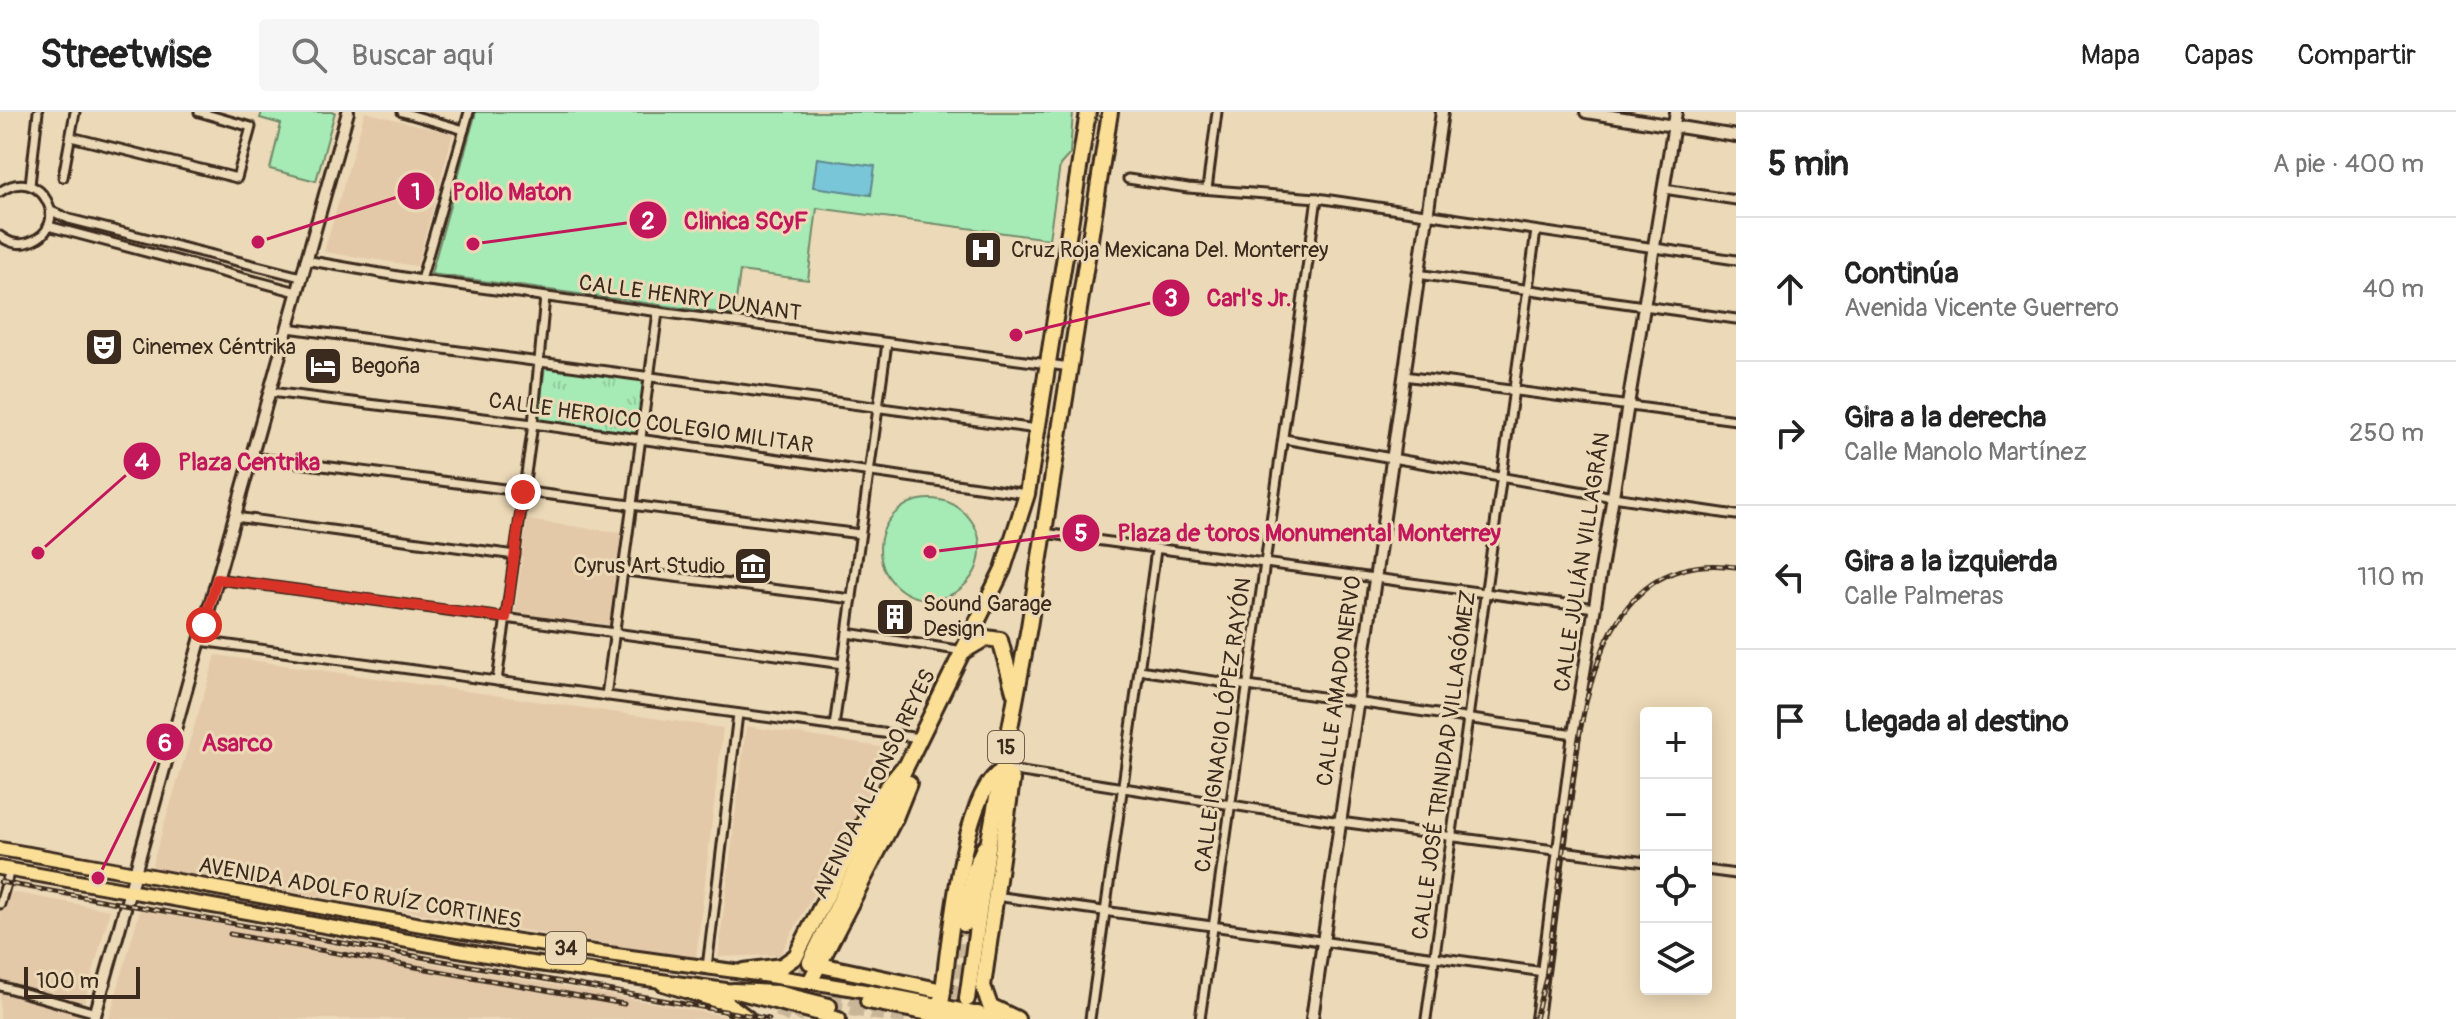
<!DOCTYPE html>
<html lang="es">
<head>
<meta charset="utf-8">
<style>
  body { margin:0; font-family:Pangolin,sans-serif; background:#f6f6f6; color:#222 }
  .controls { position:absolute; right:24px; bottom:24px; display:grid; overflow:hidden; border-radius:8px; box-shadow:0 4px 20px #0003 }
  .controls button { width:72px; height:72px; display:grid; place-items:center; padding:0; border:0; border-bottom:2px solid #e0e0e0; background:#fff; color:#222; font:40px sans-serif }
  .scale { position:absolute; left:24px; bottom:20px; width:116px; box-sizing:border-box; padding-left:8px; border:4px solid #3b2a1e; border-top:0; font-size:22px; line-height:28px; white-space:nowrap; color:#3b2a1e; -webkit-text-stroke:6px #ecd9b7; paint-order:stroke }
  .stop { position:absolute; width:24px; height:24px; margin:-18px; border:6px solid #d93025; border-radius:50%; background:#fff }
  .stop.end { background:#d93025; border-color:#fff; box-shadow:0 2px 8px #0008 }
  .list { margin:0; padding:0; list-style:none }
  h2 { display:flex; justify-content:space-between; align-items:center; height:104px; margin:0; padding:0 32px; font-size:34px }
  h2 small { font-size:26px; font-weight:400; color:#767676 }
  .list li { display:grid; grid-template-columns:52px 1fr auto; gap:24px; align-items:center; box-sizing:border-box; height:144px; padding:0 32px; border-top:2px solid #e0e0e0 }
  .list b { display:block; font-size:30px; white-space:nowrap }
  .list p { margin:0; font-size:26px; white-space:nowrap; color:#767676 }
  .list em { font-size:26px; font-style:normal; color:#767676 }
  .icon { flex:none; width:44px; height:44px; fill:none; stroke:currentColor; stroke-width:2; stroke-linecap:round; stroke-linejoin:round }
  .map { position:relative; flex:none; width:1736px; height:907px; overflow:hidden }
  header { display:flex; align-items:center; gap:48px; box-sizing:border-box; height:112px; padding:0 40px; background:#fff; border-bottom:2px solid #e0e0e0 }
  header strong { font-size:38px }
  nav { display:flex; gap:44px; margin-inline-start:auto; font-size:28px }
  .search { width:560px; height:72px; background:#f6f6f6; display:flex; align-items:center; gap:20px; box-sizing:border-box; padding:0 28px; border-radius:8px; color:#767676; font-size:30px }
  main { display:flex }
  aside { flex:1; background:#fff }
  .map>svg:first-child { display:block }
  .built { fill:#e4c9a9 }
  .green { fill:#a6eab5; stroke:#708a6a; stroke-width:2 }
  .park { fill:url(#park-tufts); stroke:#708a6a; stroke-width:2 }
  .water { fill:#7ac6d9; stroke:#61888e; stroke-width:2 }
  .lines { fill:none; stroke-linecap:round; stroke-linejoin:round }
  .highway-tunnel { stroke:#c9b698; stroke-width:14; stroke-dasharray:14 7; stroke-linecap:butt }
  .street-casing { stroke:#3b2a1e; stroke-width:13 }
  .secondary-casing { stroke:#3b2a1e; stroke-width:16 }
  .primary-casing { stroke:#3b2a1e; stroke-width:18 }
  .highway-casing { stroke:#3b2a1e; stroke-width:20 }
  .street { stroke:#ecd9b7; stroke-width:7 }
  .secondary { stroke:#ecd9b7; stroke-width:10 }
  .primary { stroke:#fbdf96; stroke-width:12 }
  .highway { stroke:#fbdf96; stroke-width:14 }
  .rail-casing { stroke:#3b2a1e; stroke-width:5 }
  .rail { stroke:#ecd9b7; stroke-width:2; stroke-dasharray:6; stroke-linecap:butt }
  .route { stroke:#d93025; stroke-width:10 }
  .labels { text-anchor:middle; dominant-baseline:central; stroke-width:6; stroke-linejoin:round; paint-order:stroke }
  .shield { fill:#ecd9b7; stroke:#705e4c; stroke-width:2 }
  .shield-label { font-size:20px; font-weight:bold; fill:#3b2a1e }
  .poi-label { font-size:22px; fill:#3b2a1e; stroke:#ecd9b7; text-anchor:start }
  .street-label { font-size:22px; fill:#3b2a1e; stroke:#ecd9b7 }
  .leader { fill:none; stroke:#c2185b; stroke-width:3 }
  .callout-dot { fill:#c2185b; stroke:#ecd9b7; stroke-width:3 }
  .mark-label { font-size:24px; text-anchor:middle; font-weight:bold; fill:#fff }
  .callout-label { font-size:24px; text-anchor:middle; font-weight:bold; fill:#c2185b; stroke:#ecd9b7; stroke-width:6; stroke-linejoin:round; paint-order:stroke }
</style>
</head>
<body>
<header>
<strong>Streetwise</strong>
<div class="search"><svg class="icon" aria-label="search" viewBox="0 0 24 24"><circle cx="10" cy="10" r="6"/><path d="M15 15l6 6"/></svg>Buscar aquí</div>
<nav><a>Mapa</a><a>Capas</a><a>Compartir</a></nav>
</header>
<main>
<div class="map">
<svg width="1736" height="907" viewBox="0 0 1736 907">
  <defs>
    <pattern id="park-tufts" width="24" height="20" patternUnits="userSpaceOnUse" patternTransform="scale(2)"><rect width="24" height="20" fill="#a6eab5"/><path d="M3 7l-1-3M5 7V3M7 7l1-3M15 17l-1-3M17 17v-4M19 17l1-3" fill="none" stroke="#90c99b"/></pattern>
  </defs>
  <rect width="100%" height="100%" fill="#ecd9b7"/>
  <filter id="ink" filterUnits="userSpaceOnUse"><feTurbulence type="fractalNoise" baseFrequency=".0125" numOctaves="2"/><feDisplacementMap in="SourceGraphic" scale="16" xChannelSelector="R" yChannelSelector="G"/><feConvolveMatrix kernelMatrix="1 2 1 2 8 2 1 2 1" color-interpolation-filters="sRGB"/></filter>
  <g filter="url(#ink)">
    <!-- built -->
    <g class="built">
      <polygon points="365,0 453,22 417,154 324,140"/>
      <polygon points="527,408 622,421 610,513 515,501"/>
      <polygon points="216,543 723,616 696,847 151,756"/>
      <polygon points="746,614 893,637 780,843 718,845"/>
      <polygon points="0,778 110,798 80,907 0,907"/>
      <polygon points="140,798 731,905 732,907 109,907"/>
    </g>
    <!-- green -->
    <g class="green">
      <polygon points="262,0 335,0 316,69 270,57 281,12 260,6"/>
      <polygon points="476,0 1073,0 1070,42 1060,53 1049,127 817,96 808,168 740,159 734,203 431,162"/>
      <circle cx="930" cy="437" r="50"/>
    </g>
    <!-- park -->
    <polygon class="park" points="545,253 648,267 639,325 538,310"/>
    <!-- water -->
    <polygon class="water" points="817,46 875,54 871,83 813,75"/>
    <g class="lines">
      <!-- highway-tunnel -->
      <g class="highway-tunnel">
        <polyline points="829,894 916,907"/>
        <polyline points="943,905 952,887 964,812"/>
        <polyline points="781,907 810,850"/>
        <path d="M795 907C813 877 837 885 868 889"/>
      </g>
      <!-- street casing -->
      <g class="street-casing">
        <g id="street">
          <polyline points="402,0 464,18"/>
          <polyline points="71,25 237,66 251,15 199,0"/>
          <polyline points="63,65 75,0"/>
          <polyline points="1128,67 1188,76 1317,86 1736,148"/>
          <polyline points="30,73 38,0"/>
          <polyline points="1207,77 1217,0"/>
          <polyline points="1664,77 1736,88"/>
          <path d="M0 80C41 50 74 116 29 130 19 134 8 130 0 124"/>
          <polyline points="51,99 69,107 301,165"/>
          <polyline points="48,114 297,180"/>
          <polyline points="305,148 421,168 1070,255"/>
          <polyline points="1417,162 1736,207"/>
          <polyline points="421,168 469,0"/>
          <polyline points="288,216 1037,317"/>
          <polyline points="1404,264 1736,308"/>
          <polyline points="270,280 533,312 1027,382"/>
          <polyline points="1284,327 1613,385 1736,403"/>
          <polyline points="251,345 860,422"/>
          <polyline points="235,405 515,443"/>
          <polyline points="1044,421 1595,496"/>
          <polyline points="626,459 852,487"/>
          <polyline points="217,467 843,552"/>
          <polyline points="847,521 964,539"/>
          <polyline points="200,529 920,626"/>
          <polyline points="1139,558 1574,622"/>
          <polyline points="497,569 533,312 545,185"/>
          <polyline points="606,584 658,200"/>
          <polyline points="834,615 887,231"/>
          <polyline points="1003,657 1340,710 1646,750"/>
          <polyline points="1706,758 1736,762"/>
          <polyline points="995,784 1544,860"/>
          <polyline points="0,792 10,758"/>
          <polyline points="707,855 738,602"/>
          <polyline points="0,874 96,901"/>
          <polyline points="1090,907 1156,438"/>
          <polyline points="1200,907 1317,86"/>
          <polyline points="1426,907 1536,119"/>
        </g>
      </g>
      <!-- secondary casing -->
      <g class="secondary-casing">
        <g id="secondary">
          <polyline points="1586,0 1736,24"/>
          <polyline points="94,907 348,0"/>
          <polyline points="1312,907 1442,0"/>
          <polyline points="1537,907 1574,622 1676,0"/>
        </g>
      </g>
      <!-- primary casing -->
      <g class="primary-casing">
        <g id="primary">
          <path d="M0 737C177 767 354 804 532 831 688 855 845 868 998 907"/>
          <polyline points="0,756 525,850 733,879 839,907"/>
        </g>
      </g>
      <!-- highway casing -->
      <g class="highway-casing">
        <g id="highway">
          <polyline points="964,539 986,526 1000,528 1014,580"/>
          <polyline points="964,812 974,758 984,736"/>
          <polyline points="810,850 1003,457 1027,382 1088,0"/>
          <polyline points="820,853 943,879"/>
          <polyline points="744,859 782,854 796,844 873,693 902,657"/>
          <polyline points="811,868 895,706 909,671"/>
          <polyline points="663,871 727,891 748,907"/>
          <polyline points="733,879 777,881 829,894"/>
          <polyline points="967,887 989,728 1029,515 1110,0"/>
          <polyline points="868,889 939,903 978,902"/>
          <path d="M941 892C949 844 960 680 1002 659L1012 668 983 874 990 894 1017 907"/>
        </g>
      </g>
      <!-- street -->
      <use href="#street" class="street"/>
      <!-- secondary -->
      <use href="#secondary" class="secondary"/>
      <!-- primary -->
      <use href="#primary" class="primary"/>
      <!-- highway -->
      <use href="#highway" class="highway"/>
      <!-- rail casing -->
      <g class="rail-casing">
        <g id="rail">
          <polyline points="0,770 769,907"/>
          <polyline points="230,822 624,892"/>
          <path d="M1535 907 1546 866C1553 812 1560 757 1568 703 1581 605 1595 435 1736 455"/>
        </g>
      </g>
      <!-- rail -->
      <use href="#rail" class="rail"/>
    </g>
  </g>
  <g class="lines" filter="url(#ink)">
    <!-- route -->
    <polyline class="route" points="204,513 217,467 506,506 523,380"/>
  </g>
  <!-- icons -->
  <defs>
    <g id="hospital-square" transform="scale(2)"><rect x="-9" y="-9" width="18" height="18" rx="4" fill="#3b2a1e" stroke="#ecd9b7"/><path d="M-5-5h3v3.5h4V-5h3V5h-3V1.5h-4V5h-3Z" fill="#fff"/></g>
    <g id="theatre-square" transform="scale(2)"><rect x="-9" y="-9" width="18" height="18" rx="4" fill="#3b2a1e" stroke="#ecd9b7"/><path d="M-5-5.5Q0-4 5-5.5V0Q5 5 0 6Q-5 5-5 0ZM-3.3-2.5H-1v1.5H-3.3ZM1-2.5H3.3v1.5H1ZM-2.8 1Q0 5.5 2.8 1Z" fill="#fff"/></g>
    <g id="hotel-square" transform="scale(2)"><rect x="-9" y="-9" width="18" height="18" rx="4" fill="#3b2a1e" stroke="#ecd9b7"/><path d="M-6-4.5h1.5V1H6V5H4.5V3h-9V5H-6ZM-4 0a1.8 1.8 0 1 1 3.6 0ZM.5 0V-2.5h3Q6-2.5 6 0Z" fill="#fff"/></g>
    <g id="museum-square" transform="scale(2)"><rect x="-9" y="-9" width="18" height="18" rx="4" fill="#3b2a1e" stroke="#ecd9b7"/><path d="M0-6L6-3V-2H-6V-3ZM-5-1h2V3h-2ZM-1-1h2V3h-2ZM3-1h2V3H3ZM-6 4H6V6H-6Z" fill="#fff"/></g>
    <g id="building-square" transform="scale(2)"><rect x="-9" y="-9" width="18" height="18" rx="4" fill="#3b2a1e" stroke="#ecd9b7"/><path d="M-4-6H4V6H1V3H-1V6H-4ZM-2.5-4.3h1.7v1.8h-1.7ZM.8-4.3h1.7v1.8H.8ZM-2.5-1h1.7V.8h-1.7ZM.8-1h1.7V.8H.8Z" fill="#fff"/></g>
  </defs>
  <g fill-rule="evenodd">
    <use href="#hospital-square" x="983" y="138"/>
    <use href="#theatre-square" x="104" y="235"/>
    <use href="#hotel-square" x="323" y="254"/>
    <use href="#museum-square" x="753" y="454"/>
    <use href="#building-square" x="895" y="505"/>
  </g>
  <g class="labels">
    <!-- shield labels -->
    <g class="shield">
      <rect x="988" y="619" width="36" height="32" rx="6"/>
      <rect x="546" y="820" width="40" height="32" rx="6"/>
    </g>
    <g class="shield-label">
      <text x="1006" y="635">15</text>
      <text x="566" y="836">34</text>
    </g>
    <!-- poi labels -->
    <g class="poi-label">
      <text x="1011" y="138">Cruz Roja Mexicana Del. Monterrey</text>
      <text x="132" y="235">Cinemex Céntrika</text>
      <text x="351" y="254">Begoña</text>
      <text x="725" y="454" text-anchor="end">Cyrus Art Studio</text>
      <text x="923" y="492">Sound Garage<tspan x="923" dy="25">Design</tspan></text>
    </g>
    <!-- street labels -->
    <g class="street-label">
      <text transform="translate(690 186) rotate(8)">CALLE HENRY DUNANT</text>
      <text transform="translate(651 311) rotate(8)">CALLE HEROICO COLEGIO MILITAR</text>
      <text transform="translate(1582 450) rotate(-81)">CALLE JULIÁN VILLAGRÁN</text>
      <text transform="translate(1339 569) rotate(-82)">CALLE AMADO NERVO</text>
      <text transform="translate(1223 613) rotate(-82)">CALLE IGNACIO LÓPEZ RAYÓN</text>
      <text transform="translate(1444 653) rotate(-82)">CALLE JOSÉ TRINIDAD VILLAGÓMEZ</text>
      <text transform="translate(874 672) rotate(-64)">AVENIDA ALFONSO REYES</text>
      <text transform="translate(360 781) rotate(10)">AVENIDA ADOLFO RUÍZ CORTINES</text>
    </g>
  </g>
  <!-- callouts -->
  <path class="leader" d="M258 130L416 79M473 132L648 108M1016 223L1171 186M38 441L142 349M930 440L1081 421M98 766L165 630"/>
  <g class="callout-dot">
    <circle cx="258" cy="130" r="8"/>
    <circle cx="473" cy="132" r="8"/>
    <circle cx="1016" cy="223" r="8"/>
    <circle cx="38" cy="441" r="8"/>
    <circle cx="930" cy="440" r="8"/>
    <circle cx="98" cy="766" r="8"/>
    <circle cx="416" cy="79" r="20"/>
    <circle cx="648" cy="108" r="20"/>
    <circle cx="1171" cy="186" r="20"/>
    <circle cx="142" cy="349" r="20"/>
    <circle cx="1081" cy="421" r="20"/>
    <circle cx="165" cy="630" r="20"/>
  </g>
  <g class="mark-label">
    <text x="416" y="88">1</text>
    <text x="648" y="117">2</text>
    <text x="1171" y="194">3</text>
    <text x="142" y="358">4</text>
    <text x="1081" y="429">5</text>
    <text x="165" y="639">6</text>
  </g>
  <g class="callout-label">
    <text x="512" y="88">Pollo Maton</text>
    <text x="746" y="117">Clinica SCyF</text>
    <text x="1249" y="194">Carl's Jr.</text>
    <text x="249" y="358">Plaza Centrika</text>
    <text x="1309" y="429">Plaza de toros Monumental Monterrey</text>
    <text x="237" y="639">Asarco</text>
  </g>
</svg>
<div class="controls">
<button>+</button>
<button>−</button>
<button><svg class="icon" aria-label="locate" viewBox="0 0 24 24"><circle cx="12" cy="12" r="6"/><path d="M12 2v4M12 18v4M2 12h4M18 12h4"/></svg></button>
<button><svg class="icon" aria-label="layers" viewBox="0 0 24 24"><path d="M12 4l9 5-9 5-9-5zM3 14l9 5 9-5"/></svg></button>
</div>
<div class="scale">100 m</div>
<div class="stop" style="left:204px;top:513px"></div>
<div class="stop end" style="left:523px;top:380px"></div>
</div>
<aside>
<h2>5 min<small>A pie · 400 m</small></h2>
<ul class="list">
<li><svg class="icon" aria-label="ahead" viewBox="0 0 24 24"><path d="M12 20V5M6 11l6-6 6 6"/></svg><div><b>Continúa</b><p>Avenida Vicente Guerrero</p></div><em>40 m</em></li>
<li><svg class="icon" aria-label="right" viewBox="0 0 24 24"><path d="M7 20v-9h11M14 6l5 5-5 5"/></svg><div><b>Gira a la derecha</b><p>Calle Manolo Martínez</p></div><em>250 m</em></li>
<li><svg class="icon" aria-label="left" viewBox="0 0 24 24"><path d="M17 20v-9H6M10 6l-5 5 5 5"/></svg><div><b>Gira a la izquierda</b><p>Calle Palmeras</p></div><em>110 m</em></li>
<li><svg class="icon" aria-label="arrive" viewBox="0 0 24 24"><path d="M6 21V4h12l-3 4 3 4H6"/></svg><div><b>Llegada al destino</b></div></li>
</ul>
</aside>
</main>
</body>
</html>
